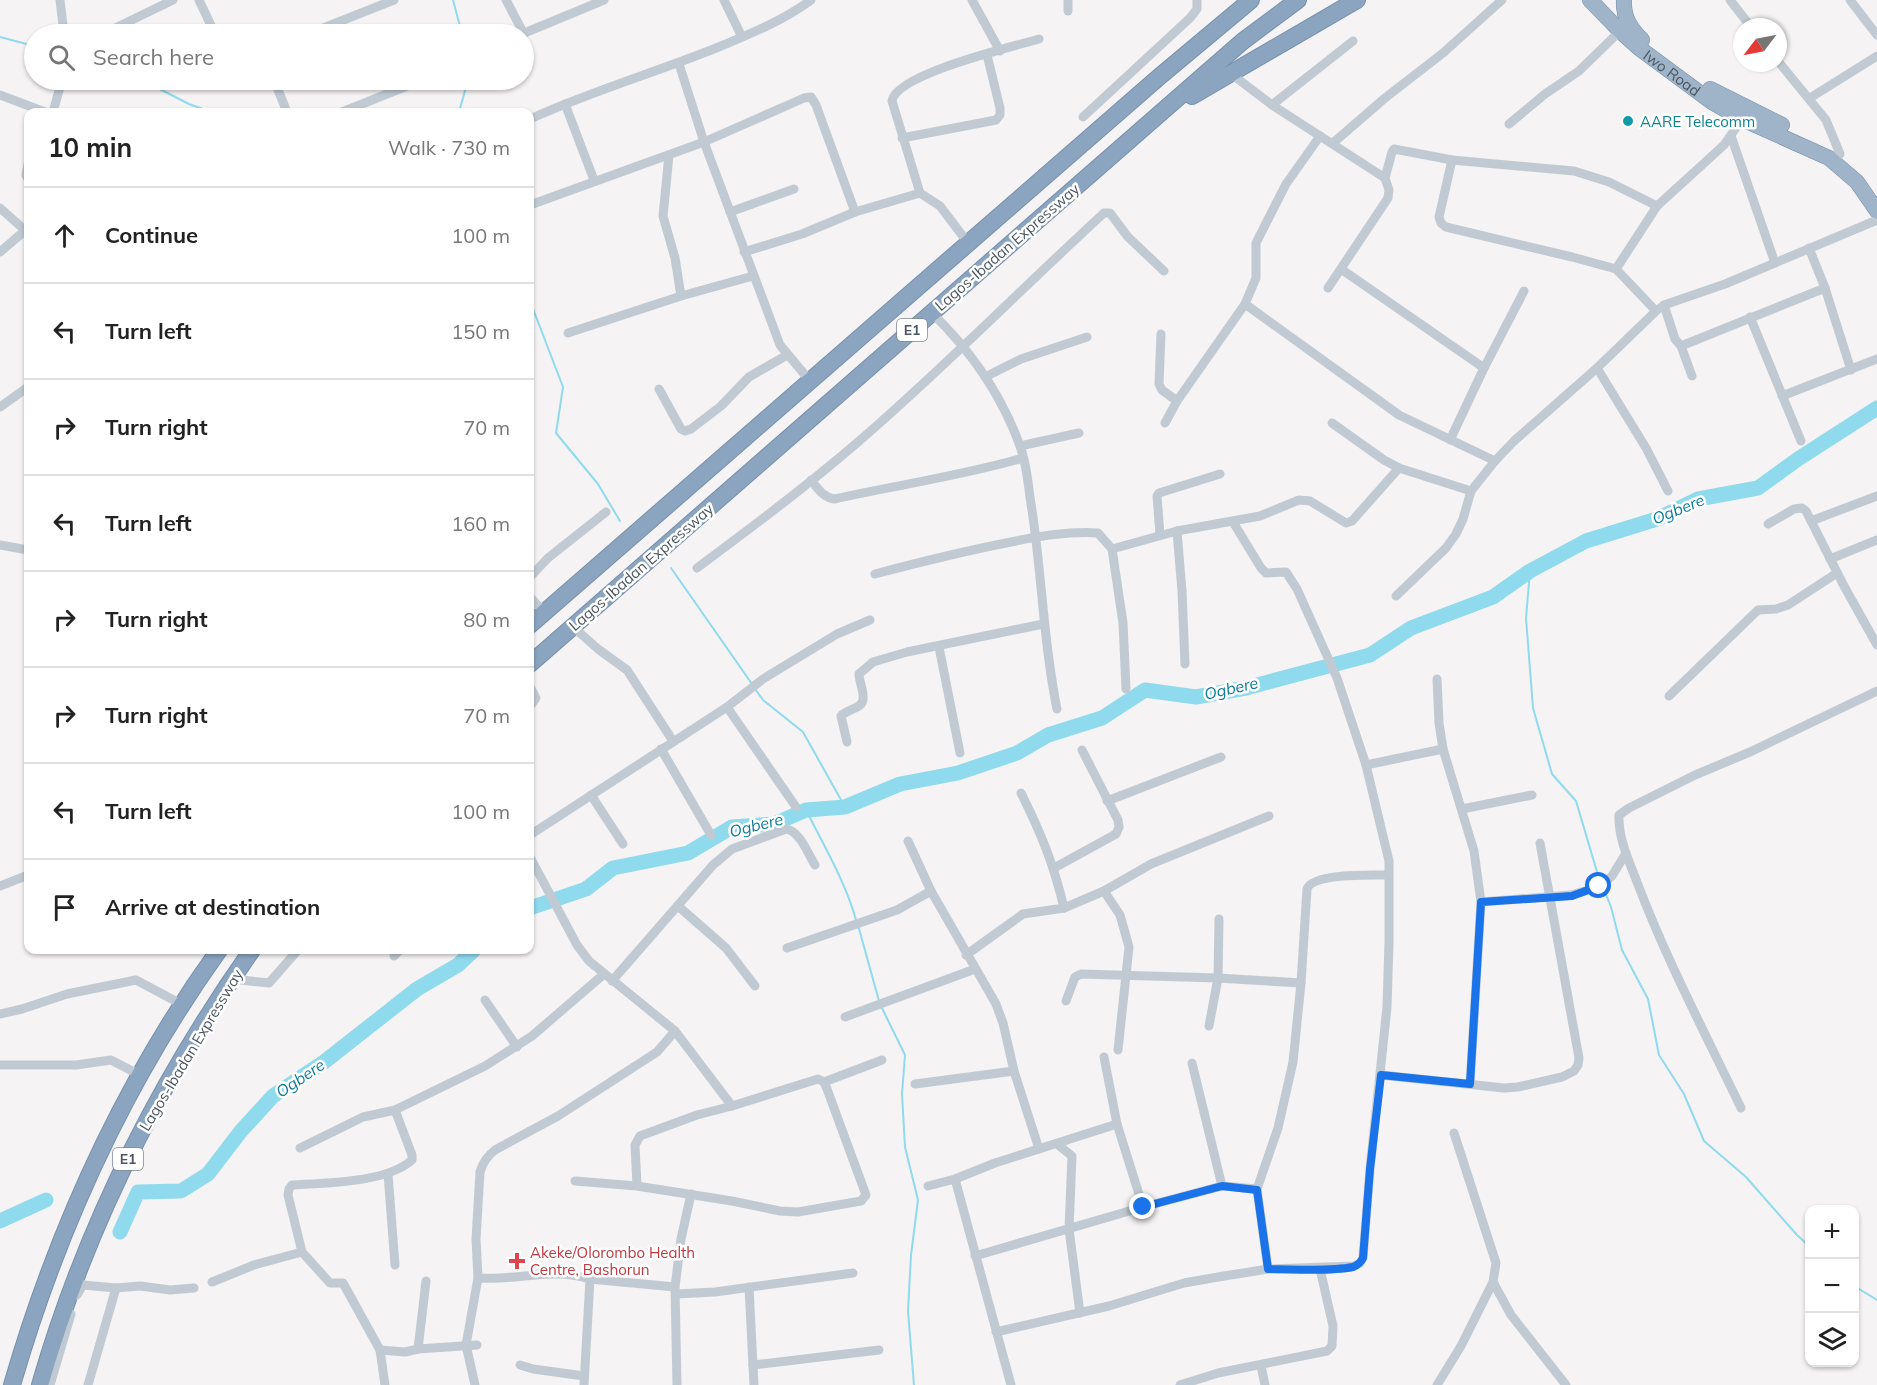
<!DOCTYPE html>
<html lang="en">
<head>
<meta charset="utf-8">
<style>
  body { margin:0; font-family:Mulish,sans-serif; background:#f2f2f2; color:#222 }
  .controls { position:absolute; right:18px; bottom:18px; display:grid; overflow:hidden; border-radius:12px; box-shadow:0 2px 4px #0004 }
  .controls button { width:54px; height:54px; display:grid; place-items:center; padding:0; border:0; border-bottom:2px solid #e0e0e0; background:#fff; color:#222; font:30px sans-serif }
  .compass { position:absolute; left:1733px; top:18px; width:54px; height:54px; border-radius:50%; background:#fff; box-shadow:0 2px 4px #0004; rotate:238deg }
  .stop { position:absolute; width:18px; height:18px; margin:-14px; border:4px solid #1a73e8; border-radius:50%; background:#fff }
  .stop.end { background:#1a73e8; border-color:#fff; box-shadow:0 2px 6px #0008 }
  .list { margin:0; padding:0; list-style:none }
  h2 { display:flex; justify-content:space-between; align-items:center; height:78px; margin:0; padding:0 24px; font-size:26px }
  h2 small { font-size:20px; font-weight:400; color:#767676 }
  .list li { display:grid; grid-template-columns:39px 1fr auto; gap:18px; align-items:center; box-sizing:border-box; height:96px; padding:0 24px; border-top:2px solid #e0e0e0 }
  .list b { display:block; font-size:22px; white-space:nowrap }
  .list em { font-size:20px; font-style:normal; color:#767676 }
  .icon { flex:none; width:33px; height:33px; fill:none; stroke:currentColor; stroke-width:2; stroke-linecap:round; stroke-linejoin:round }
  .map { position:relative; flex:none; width:1877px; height:1385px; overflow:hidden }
  .search { position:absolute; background:#fff; box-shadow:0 2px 4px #0004; left:24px; top:24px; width:510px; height:66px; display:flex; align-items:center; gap:15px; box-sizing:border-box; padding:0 21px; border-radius:33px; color:#767676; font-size:22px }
  .panel { position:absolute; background:#fff; box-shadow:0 2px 4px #0004; left:24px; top:108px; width:510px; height:846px; border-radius:12px }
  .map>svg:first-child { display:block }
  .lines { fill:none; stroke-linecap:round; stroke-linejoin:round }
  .stream { stroke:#90daee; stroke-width:2 }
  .river { stroke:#90daee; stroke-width:15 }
  .trunk-casing { stroke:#7690ad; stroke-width:16 }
  .motorway-casing { stroke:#7690ad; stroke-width:18 }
  .minor { stroke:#c1cad2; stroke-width:9 }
  .trunk { stroke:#9fb4c9; stroke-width:15 }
  .motorway { stroke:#8ba5c1; stroke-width:16 }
  .route { stroke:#1a73e8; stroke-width:8 }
  .culture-dot { fill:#0f9aa8; stroke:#fff; stroke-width:2 }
  .health-dot { fill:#e0444e; stroke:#fff; stroke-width:2 }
  .labels { text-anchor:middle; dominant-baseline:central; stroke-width:5; stroke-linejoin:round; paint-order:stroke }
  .shield { fill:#fff; stroke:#808990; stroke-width:1.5 }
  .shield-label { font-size:14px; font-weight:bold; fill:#4a5661 }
  .street-label { font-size:15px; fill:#4a5661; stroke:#fff }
  .culture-label { font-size:15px; fill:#0d838f; stroke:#fff; text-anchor:start }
  .health-label { font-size:15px; fill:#be3a42; stroke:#fff; text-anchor:start }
  .water-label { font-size:16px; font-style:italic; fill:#0c7c9b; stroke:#fff }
</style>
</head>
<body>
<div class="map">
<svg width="1877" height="1385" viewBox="0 0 1877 1385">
  <rect width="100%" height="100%" fill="#f5f3f3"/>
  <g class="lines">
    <!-- stream -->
    <g class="stream">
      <polyline points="453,0 462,34"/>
      <polyline points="0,37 34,46"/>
      <polyline points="142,80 189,104 211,112"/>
      <polyline points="459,112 468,80"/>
      <polyline points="530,301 563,387 556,433 598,484 620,521"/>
      <polyline points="671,568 752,684"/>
      <polyline points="1530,571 1526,618 1533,708 1552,774 1576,801 1600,882"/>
      <polyline points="755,689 763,700 803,732 845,807"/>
      <path d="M806 810C824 846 845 881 856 920"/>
      <polyline points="1603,887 1611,907 1622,950 1648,999 1659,1055 1684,1094 1704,1141 1746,1177 1797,1235 1810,1247"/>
      <polyline points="858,925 879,1001"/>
      <polyline points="881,1006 905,1055 902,1094 905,1147 918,1200 911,1255 908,1311 914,1385"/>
      <polyline points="1854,1286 1877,1300"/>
    </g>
    <!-- river -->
    <g class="river">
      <polyline points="530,908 586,889 613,868 688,853 732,827 774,824 806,810 845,807 900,784 958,773 1017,753 1048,735 1102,718 1145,690 1196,697 1246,688 1370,655 1411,628 1493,597 1530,571 1586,541 1657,519 1698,499 1758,488 1798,459 1877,408"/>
      <polyline points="0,1221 46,1200"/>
      <polyline points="120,1232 138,1192 181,1191 208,1174 241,1131 273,1096 324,1062 417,989 458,965 474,950"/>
    </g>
    <!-- trunk casing -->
    <g class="trunk-casing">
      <g id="trunk">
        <path id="s1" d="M1590 0 1620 31 1639 48 1712 102 1742 119 1829 158 1857 182 1877 211"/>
        <path d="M1624 0C1623 17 1630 28 1642 40"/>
        <polyline points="1710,89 1782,125"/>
      </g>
    </g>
    <!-- motorway casing -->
    <g class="motorway-casing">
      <g id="motorway">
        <polyline points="1192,96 1357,0"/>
        <polyline points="530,625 1159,77 1251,0"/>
        <polyline points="530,664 1204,75 1243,41 1298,0"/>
        <path d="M12 1385C57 1230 125 1081 219 950"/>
        <path d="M40 1385C85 1229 159 1082 252 950"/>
      </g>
    </g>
    <!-- minor -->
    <g class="minor">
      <polyline points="60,0 64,34"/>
      <polyline points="199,0 215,34"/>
      <polyline points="506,0 524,34"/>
      <polyline points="724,0 742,37"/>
      <polyline points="972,0 1000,51"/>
      <polyline points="1068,0 1068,11"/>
      <polyline points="1730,0 1751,27"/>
      <polyline points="1850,0 1877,35"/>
      <polyline points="103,34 173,0"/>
      <polyline points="308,34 394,0"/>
      <polyline points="522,34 604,0"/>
      <polyline points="1778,61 1826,120 1840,154 1834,162"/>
      <polyline points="679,64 704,142 780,345 810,381"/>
      <polyline points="1230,73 1272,105 1385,178"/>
      <polyline points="274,80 287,112"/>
      <polyline points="0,95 45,112"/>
      <polyline points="1810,98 1877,56"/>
      <polyline points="565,104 594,180"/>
      <polyline points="1272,105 1353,41"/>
      <polyline points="53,112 62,80"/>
      <polyline points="342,112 422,80"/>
      <polyline points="1083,117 1190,18 1197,9 1197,0"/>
      <path d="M530 119C593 90 661 71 726 44 755 32 785 19 811 0"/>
      <polyline points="1509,124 1545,94 1579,71 1620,31"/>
      <polyline points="1731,136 1775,263"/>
      <polyline points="902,138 996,120 1000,115 1000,108 987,55"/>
      <polyline points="1333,143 1385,98 1443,53 1502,0"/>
      <polyline points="669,155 663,216 675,258 681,296"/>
      <polyline points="1452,160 1439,217 1441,223 1446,227 1572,257 1616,269 1656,311"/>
      <polyline points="28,164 26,175 28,179"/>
      <path d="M920 193 892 101C896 74 1012 47 1039 39"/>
      <polyline points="530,205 704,142 804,98 811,97 816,105 855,212"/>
      <polyline points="0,208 26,231"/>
      <polyline points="730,212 794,189"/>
      <polyline points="1809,248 1825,288 1851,370"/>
      <polyline points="0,252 28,228"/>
      <polyline points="744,252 802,234 855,212 920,193 940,206 968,243"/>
      <polyline points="1341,269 1484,368"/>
      <polyline points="1616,269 1657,206 1724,145 1742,119"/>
      <polyline points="1328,288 1388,198 1389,190 1385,178 1392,152 1394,149 1452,160 1574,171 1609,182 1657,206"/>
      <polyline points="1245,304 1399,415 1495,461"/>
      <polyline points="1664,305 1675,339 1681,346 1825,288"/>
      <path d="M932 313C970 350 1002 396 1020 446 1027 464 1028 485 1031 504 1042 572 1043 641 1057 709"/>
      <polyline points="1750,317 1801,441"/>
      <polyline points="568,333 681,296 753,276"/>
      <polyline points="1161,334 1159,384 1162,390 1177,401"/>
      <polyline points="1681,346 1692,376"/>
      <polyline points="1597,368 1646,448 1668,491"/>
      <polyline points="985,377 1021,359 1087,337"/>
      <polyline points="659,389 681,429 685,431 691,429 721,406 749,377 787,355"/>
      <polyline points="1782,396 1877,359"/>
      <polyline points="0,407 28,387"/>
      <polyline points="1165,423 1177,401 1245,304 1256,278 1256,243 1286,184 1320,136"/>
      <polyline points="1332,423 1384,460 1399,468 1471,491"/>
      <polyline points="1450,440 1484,368 1524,291"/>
      <polyline points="1020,446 1079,433"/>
      <path d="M811 480C818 489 823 497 834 499 897 485 961 476 1023 458"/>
      <polyline points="1811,521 1877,496"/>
      <polyline points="1768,524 1794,509 1802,508 1806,511 1844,586 1877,645"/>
      <polyline points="1177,531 1182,591 1185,664"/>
      <polyline points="1160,535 1157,496 1159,493 1220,474"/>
      <polyline points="0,545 28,550"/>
      <polyline points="1112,549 1177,531 1260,516 1299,500 1310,501 1346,523 1352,521 1399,468"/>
      <polyline points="1830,559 1877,540"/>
      <path d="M697 568C752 527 807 486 858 442 943 369 1021 289 1104 213H1110L1128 237 1164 271"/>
      <path d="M875 574C920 562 965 551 1011 542 1039 536 1069 531 1098 533L1112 549 1123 623 1126 689"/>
      <polyline points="530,577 548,558 606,512"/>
      <polyline points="1396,596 1446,548 1456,534 1463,519 1471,491 1495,461 1514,441 1597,368 1656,311 1664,305 1725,284 1877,220"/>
      <polyline points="530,597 544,612"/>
      <polyline points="572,626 598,649 627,670 673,741"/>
      <polyline points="939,647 960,753"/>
      <polyline points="1437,679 1439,723 1443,749 1474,851 1481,902 1470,1084"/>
      <polyline points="530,687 536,698 530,706"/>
      <polyline points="1669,696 1758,610 1776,609 1788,605 1837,573"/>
      <polyline points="727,707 796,807"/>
      <path d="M847 742 841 716C846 709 863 709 863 699 864 690 859 682 859 674L873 662 907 652 1043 624"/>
      <polyline points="661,749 711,835"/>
      <polyline points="1366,765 1443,749"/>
      <path d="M1021 793C1041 833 1054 865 1064 908"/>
      <polyline points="591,795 623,844"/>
      <polyline points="1107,801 1221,757"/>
      <polyline points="1462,809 1532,795"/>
      <polyline points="530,835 727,707 763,679 837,634 870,620"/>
      <polyline points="908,841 931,891 996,1004 1003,1023 1014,1071 1039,1149"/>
      <polyline points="530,857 577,945 589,961 675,1031 732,1106"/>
      <polyline points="1054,868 1116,834 1119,827 1118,820 1082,750"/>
      <polyline points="0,886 28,875"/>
      <polyline points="1104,891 1120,915 1129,947 1118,1050"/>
      <polyline points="1481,902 1571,895 1588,890 1603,884 1612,876 1626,853"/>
      <polyline points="678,906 726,948 755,986"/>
      <polyline points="787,948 897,910 931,891"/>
      <polyline points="966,955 1023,914 1064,908 1104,891 1151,864 1269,816"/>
      <polyline points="394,956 400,950"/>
      <polyline points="231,979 269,983 298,950"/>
      <path d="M612 981 713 865 732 849 786 829C800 831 808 854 815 865"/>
      <polyline points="485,1000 517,1047"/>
      <polyline points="1066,1001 1075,977 1081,974 1218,978 1301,983"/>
      <polyline points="0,1014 22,1009 67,994 136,980 181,1004"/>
      <polyline points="845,1017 975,969"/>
      <polyline points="1209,1026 1218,978 1219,919"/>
      <polyline points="1104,1057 1117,1124 1143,1207"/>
      <polyline points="1192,1063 1222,1186"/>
      <polyline points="0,1065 76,1065 111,1060 140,1075"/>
      <polyline points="1381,1075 1504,1088 1518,1087 1562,1077 1574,1071 1578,1065 1579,1058 1540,843"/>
      <polyline points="824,1082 882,1060"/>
      <polyline points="915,1084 1014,1071"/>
      <path d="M1741 1108C1705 1033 1666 959 1637 882 1629 861 1618 838 1619 815L1629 808 1695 775 1750 752 1877 691"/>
      <polyline points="1454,1133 1496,1263 1493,1282 1511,1315 1566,1385"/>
      <polyline points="1057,1144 1072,1156 1069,1229 1080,1313"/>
      <polyline points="300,1148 363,1117 395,1110 485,1066 532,1036 604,974"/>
      <polyline points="388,1174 395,1265"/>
      <polyline points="955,1179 1011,1385"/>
      <polyline points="575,1181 637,1186 732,1201 780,1211 798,1212 861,1201 866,1195 827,1089 824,1082 818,1079 732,1106 697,1115 640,1136 635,1145 637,1186"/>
      <polyline points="928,1186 955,1179 995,1163 1117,1124"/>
      <polyline points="975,1256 1143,1207 1222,1186 1257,1189"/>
      <path d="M1268 1269 1257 1189 1278 1128 1293 1062 1301 983 1307 889C1312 873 1373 875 1388 875"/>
      <path d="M478 1278C516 1281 552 1267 590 1279L675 1287"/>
      <polyline points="212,1282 254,1265 302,1252"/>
      <polyline points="749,1287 754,1385"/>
      <polyline points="676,1294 715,1292 853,1273"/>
      <polyline points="77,1295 83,1285 116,1288 140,1286 170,1290 194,1288"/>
      <polyline points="996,1332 1109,1306 1184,1283 1218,1277 1268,1269 1354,1266 1360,1263 1363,1258 1370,1169 1387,1007 1389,942 1389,861 1366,765 1337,678 1297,589 1286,572 1266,573 1261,568 1233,522"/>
      <polyline points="418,1349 426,1281"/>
      <polyline points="380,1350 405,1352 418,1349 477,1345"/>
      <polyline points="520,1365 533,1369 584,1376"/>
      <polyline points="753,1365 879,1350"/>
      <polyline points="1261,1366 1265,1385"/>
      <polyline points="50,1385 71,1314"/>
      <polyline points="88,1385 116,1288"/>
      <path d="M385 1385 380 1350 343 1283H330L302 1252 288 1195 289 1189 292 1185C326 1183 386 1183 412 1160V1155L395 1110"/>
      <path d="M475 1385 466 1345 478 1278 476 1239 480 1172C483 1162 487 1156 495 1150L558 1116 657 1052 675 1031"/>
      <polyline points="584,1385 590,1279"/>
      <polyline points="677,1385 675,1287 681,1239 691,1194"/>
      <polyline points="1180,1385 1218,1373 1327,1351 1332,1346 1333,1326 1320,1269"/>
      <polyline points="1437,1385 1461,1346 1493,1282"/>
    </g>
    <!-- trunk -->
    <use href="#trunk" class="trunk"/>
    <!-- motorway -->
    <use href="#motorway" class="motorway"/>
  </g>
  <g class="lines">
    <!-- route -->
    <path class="route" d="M1143 1207 1222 1186 1257 1190 1268 1269C1293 1269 1329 1272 1353 1267 1358 1265 1361 1262 1363 1258L1370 1169 1381 1075 1470 1084 1481 902 1572 896 1599 886"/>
  </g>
  <!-- markers -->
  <circle class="culture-dot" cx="1628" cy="121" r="6"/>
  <path class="health-dot" d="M514 1252h6v6h6v6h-6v6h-6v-6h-6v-6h6z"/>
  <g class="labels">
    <!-- shield labels -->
    <g class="shield">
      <rect x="897" y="319" width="30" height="22" rx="4.5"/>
      <rect x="113" y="1148" width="30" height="22" rx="4.5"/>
    </g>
    <g class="shield-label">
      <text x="912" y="330">E1</text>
      <text x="128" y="1159">E1</text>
    </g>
    <!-- street labels -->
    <g class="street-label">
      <text stroke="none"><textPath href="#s1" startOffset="110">Iwo Road</textPath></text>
      <text transform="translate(1007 247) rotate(-41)">Lagos-Ibadan Expressway</text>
      <text transform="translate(641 567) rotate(-41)">Lagos-Ibadan Expressway</text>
      <text transform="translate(191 1050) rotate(-59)">Lagos-Ibadan Expressway</text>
    </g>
    <!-- culture labels -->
    <g class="culture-label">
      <text x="1640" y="121">AARE Telecomm</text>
    </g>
    <!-- health labels -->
    <g class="health-label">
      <text x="530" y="1252">Akeke/Olorombo Health<tspan x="530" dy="17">Centre, Bashorun</tspan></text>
    </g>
    <!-- water labels -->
    <g class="water-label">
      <text transform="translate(1678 509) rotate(-22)">Ogbere</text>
      <text transform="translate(1231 688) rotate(-13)">Ogbere</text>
      <text transform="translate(756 825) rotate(-14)">Ogbere</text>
      <text transform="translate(300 1078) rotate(-34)">Ogbere</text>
    </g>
  </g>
</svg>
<div class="controls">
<button>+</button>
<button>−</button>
<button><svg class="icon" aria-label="layers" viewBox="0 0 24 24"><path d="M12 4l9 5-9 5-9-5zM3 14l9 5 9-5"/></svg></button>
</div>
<svg class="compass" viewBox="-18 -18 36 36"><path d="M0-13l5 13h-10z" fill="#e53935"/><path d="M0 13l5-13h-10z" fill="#767676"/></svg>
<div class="stop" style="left:1599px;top:886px"></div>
<div class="stop end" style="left:1143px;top:1207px"></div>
<div class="search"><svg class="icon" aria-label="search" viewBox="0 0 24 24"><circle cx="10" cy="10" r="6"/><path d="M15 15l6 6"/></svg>Search here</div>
<section class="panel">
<h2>10 min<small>Walk · 730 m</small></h2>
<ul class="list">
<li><svg class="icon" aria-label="ahead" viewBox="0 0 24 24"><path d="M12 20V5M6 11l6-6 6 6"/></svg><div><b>Continue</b></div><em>100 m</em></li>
<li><svg class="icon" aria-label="left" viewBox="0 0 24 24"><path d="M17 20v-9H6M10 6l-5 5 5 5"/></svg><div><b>Turn left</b></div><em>150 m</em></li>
<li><svg class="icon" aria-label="right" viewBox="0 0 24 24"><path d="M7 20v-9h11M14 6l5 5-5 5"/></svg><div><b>Turn right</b></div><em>70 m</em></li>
<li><svg class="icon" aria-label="left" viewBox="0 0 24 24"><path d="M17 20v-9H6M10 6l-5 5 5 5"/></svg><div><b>Turn left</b></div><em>160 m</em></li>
<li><svg class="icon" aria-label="right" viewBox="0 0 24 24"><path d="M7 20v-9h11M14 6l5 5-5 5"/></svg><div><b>Turn right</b></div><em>80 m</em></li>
<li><svg class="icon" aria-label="right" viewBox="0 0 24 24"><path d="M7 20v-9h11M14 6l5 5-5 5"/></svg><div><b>Turn right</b></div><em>70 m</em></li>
<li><svg class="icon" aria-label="left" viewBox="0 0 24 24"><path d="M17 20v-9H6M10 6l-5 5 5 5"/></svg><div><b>Turn left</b></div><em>100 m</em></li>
<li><svg class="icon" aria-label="arrive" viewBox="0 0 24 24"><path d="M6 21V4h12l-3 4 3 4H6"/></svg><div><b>Arrive at destination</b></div></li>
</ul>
</section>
</div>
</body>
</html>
